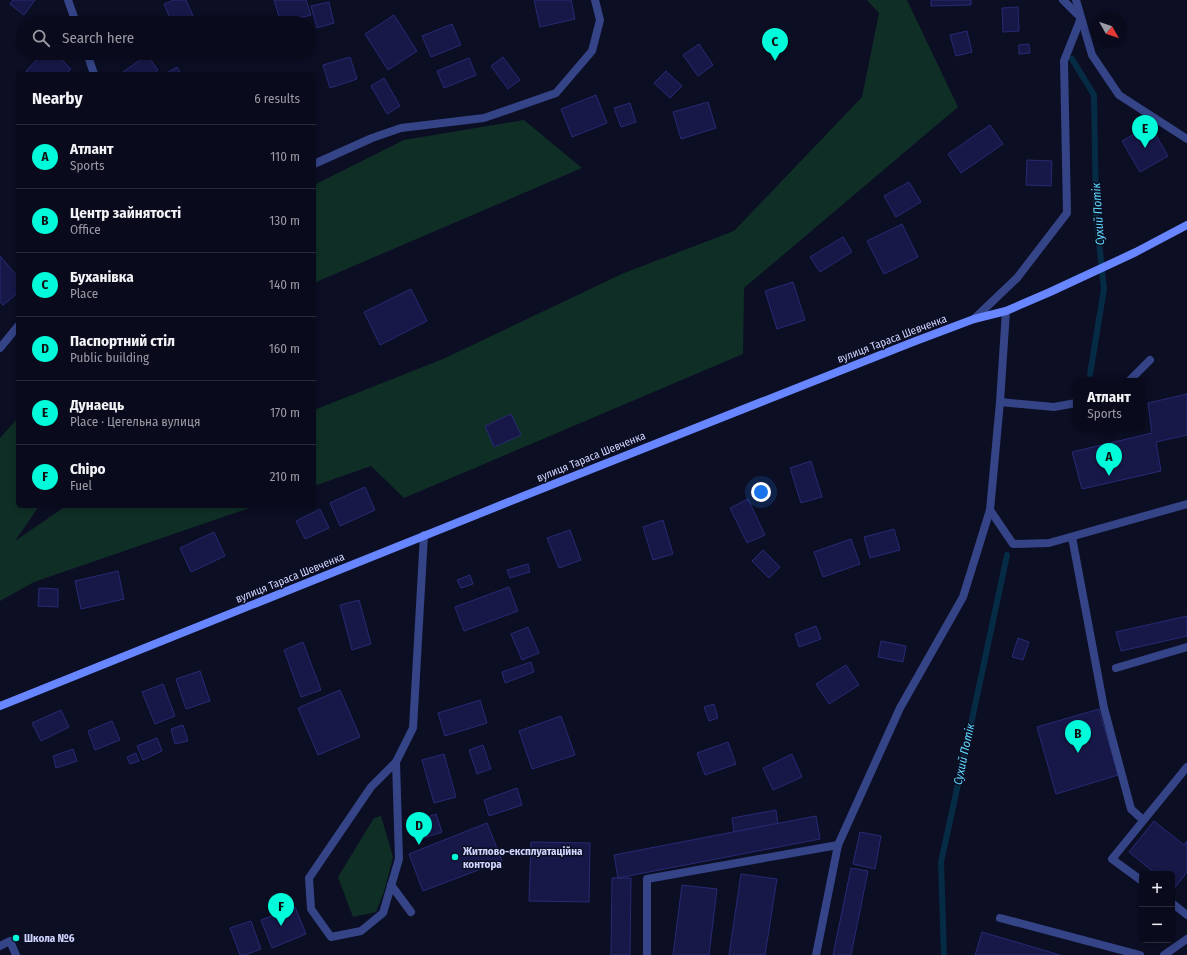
<!DOCTYPE html>
<html lang="en">
<head>
<meta charset="utf-8">
<style>
  body { margin:0; font-family:"Fira Sans Condensed",sans-serif; background:#121324; color:#f1f3f6 }
  .controls { position:absolute; right:12px; bottom:12px; display:grid; overflow:hidden; border-radius:6px; box-shadow:0 2px 6px #0003 }
  .controls button { width:36px; height:36px; display:grid; place-items:center; padding:0; border:0; border-bottom:1px solid #292b3a; background:#090a1b; color:#f1f3f6; font:20px sans-serif }
  .compass { position:absolute; left:1091px; top:12px; width:36px; height:36px; border-radius:50%; background:#090a1b; box-shadow:0 2px 6px #0003; rotate:130deg }
  .you { position:absolute; left:761px; top:492px; width:14px; height:14px; margin:-10px; border:3px solid #fff; border-radius:50%; background:#1a73e8; box-shadow:0 0 0 6px #1a73e833 }
  .badge { display:grid; place-items:center; width:26px; height:26px; border-radius:50%; background:#00fbda; color:#111; font-size:13px; font-weight:700 }
  .pin { position:absolute; translate:-50% -33px; filter:drop-shadow(0 1px 2px #0008) }
  .pin::after { content:''; position:absolute; top:21px; width:14px; height:12px; background:inherit; clip-path:polygon(0 0,100% 0,50% 100%) }
  .popup { position:absolute; left:1073px; top:378px; width:72px; height:52px; box-sizing:border-box; display:grid; place-content:center; border-radius:6px; background:#090a1b; filter:drop-shadow(0 1px 3px #0005); font-size:13px; white-space:nowrap; color:#999aa3 }
  .popup b { font-size:15px; color:#f1f3f6 }
  .popup::after { content:''; position:absolute; left:50%; top:100%; margin-left:-8px; border:8px solid transparent; border-top-color:#090a1b }
  .list { margin:0; padding:0; list-style:none }
  h2 { display:flex; justify-content:space-between; align-items:center; height:52px; margin:0; padding:0 16px; font-size:17px }
  h2 small { font-size:13px; font-weight:400; color:#999aa3 }
  .list li { display:grid; grid-template-columns:26px 1fr auto; gap:12px; align-items:center; box-sizing:border-box; height:64px; padding:0 16px; border-top:1px solid #292b3a }
  .list b { display:block; font-size:15px; white-space:nowrap }
  .list p { margin:0; font-size:13px; white-space:nowrap; color:#999aa3 }
  .list em { font-size:13px; font-style:normal; color:#999aa3 }
  .icon { flex:none; width:22px; height:22px; fill:none; stroke:currentColor; stroke-width:2; stroke-linecap:round; stroke-linejoin:round }
  .map { position:relative; flex:none; width:1187px; height:955px; overflow:hidden }
  .search { position:absolute; background:#090a1b; box-shadow:0 2px 6px #0003; left:16px; top:16px; width:300px; height:44px; display:flex; align-items:center; gap:10px; box-sizing:border-box; padding:0 14px; border-radius:22px; color:#999aa3; font-size:15px }
  .panel { position:absolute; background:#090a1b; box-shadow:0 2px 6px #0003; left:16px; top:72px; width:300px; height:436px; border-radius:6px }
  .map>svg:first-child { display:block }
  .green { fill:#0f2f26 }
  .lines { fill:none; stroke-linecap:round; stroke-linejoin:round }
  .stream { stroke:#062b44; stroke-width:6 }
  .building { fill:#171847; stroke:#272a74 }
  .lane { stroke:#344487; stroke-width:8 }
  .street { stroke:#344487; stroke-width:8 }
  .secondary { stroke:#6786ff; stroke-width:8 }
  .poi-dot { fill:#00fbda; stroke:#0c0e24; stroke-width:1.5 }
  .labels { text-anchor:middle; dominant-baseline:central; stroke-width:3; stroke-linejoin:round; paint-order:stroke }
  .street-label { font-size:11px; fill:#d0d5ff; stroke:#0c0e24 }
  .poi-label { font-size:11px; font-weight:bold; fill:#d0d5ff; stroke:#0c0e24; text-anchor:start }
  .water-label { font-size:12px; font-style:italic; fill:#5edaff; stroke:#0c0e24 }
</style>
</head>
<body>
<div class="map">
<svg width="1187" height="955" viewBox="0 0 1187 955">
  <rect width="100%" height="100%" fill="#0c0e24"/>
  <!-- green -->
  <g class="green">
    <polygon points="867,0 907,0 958,107 744,288 743,354 404,498 371,466 314,486 314,410 443,359 624,273 734,231 862,97 879,13"/>
    <polygon points="524,120 582,168 314,283 314,185 404,140"/>
    <polygon points="18,418 18,506 39,506 15,541 66,506 255,506 34,582 0,601 0,438"/>
    <polygon points="381,816 393,857 384,892 376,912 353,917 338,877 374,818"/>
  </g>
  <g class="lines">
    <!-- stream -->
    <g class="stream">
      <polyline points="1072,59 1094,95 1096,213 1104,289 1090,374"/>
      <polyline points="944,955 941,862 967,743 1007,555"/>
    </g>
  </g>
  <!-- building -->
  <g class="building">
    <polygon points="13,0 35,0 24,15 10,4"/>
    <polygon points="174,0 186,0 196,23 172,23 164,4"/>
    <polygon points="274,0 306,0 311,15 281,23"/>
    <polygon points="534,0 571,0 575,19 540,27"/>
    <polygon points="931,0 971,0 971,5 931,6"/>
    <polygon points="329,2 334,23 317,28 311,6"/>
    <polygon points="1018,7 1019,31 1003,32 1002,8"/>
    <polygon points="394,15 417,51 388,70 365,34"/>
    <polygon points="452,24 461,45 431,57 422,36"/>
    <polygon points="967,31 972,52 956,56 950,35"/>
    <polygon points="699,44 713,65 698,76 683,55"/>
    <polygon points="1029,44 1030,53 1019,54 1019,45"/>
    <polygon points="43,53 55,53 71,69 66,74 30,74 26,71"/>
    <polygon points="147,55 158,70 153,74 125,74 123,72"/>
    <polygon points="350,57 357,79 330,88 323,65"/>
    <polygon points="503,57 520,80 508,89 491,66"/>
    <polygon points="469,58 476,75 444,88 437,71"/>
    <polygon points="177,67 181,74 165,74"/>
    <polygon points="666,71 682,86 670,98 654,83"/>
    <polygon points="384,78 400,106 387,114 371,86"/>
    <polygon points="596,95 607,123 572,137 561,109"/>
    <polygon points="708,102 716,128 681,139 673,112"/>
    <polygon points="630,103 636,122 621,127 614,108"/>
    <polygon points="990,125 1003,144 961,173 948,154"/>
    <polygon points="1150,125 1168,156 1140,172 1122,141"/>
    <polygon points="1027,160 1052,161 1051,186 1026,185"/>
    <polygon points="909,182 921,202 896,217 884,196"/>
    <polygon points="902,224 918,257 884,274 867,241"/>
    <polygon points="843,237 852,252 820,272 810,257"/>
    <polygon points="0,256 18,277 18,293 3,305 0,302"/>
    <polygon points="793,282 805,320 777,329 765,291"/>
    <polygon points="411,289 427,321 380,345 364,312"/>
    <polygon points="1187,394 1187,435 1156,442 1161,471 1082,489 1072,452 1152,433 1148,403"/>
    <polygon points="511,414 521,435 494,447 485,426"/>
    <polygon points="811,461 822,497 801,503 790,468"/>
    <polygon points="365,487 375,510 340,526 330,503"/>
    <polygon points="748,499 765,535 747,543 730,508"/>
    <polygon points="320,509 329,528 305,539 296,521"/>
    <polygon points="663,520 673,554 653,560 643,527"/>
    <polygon points="894,529 900,550 870,558 864,537"/>
    <polygon points="570,530 581,560 559,568 547,538"/>
    <polygon points="214,532 225,556 191,572 180,548"/>
    <polygon points="851,539 860,564 823,577 814,552"/>
    <polygon points="763,550 780,567 769,578 752,561"/>
    <polygon points="528,564 530,572 510,578 507,570"/>
    <polygon points="118,571 124,599 81,609 75,581"/>
    <polygon points="470,575 473,584 461,588 457,580"/>
    <polygon points="509,587 518,611 464,631 455,607"/>
    <polygon points="39,588 58,589 58,607 38,606"/>
    <polygon points="359,600 371,644 352,650 340,605"/>
    <polygon points="1187,616 1187,636 1121,651 1116,632"/>
    <polygon points="816,626 821,639 799,647 795,634"/>
    <polygon points="528,627 539,653 522,660 511,634"/>
    <polygon points="1018,638 1029,642 1023,660 1012,657"/>
    <polygon points="881,641 906,646 903,662 878,657"/>
    <polygon points="303,642 321,690 301,697 284,650"/>
    <polygon points="531,662 534,672 505,683 502,672"/>
    <polygon points="846,665 859,685 829,704 816,684"/>
    <polygon points="200,671 210,701 186,709 176,679"/>
    <polygon points="163,684 175,716 155,724 142,692"/>
    <polygon points="340,690 360,737 318,755 298,708"/>
    <polygon points="480,700 487,723 445,736 438,713"/>
    <polygon points="714,704 718,718 709,721 704,707"/>
    <polygon points="1099,709 1118,775 1056,794 1037,727"/>
    <polygon points="61,710 69,727 41,741 32,723"/>
    <polygon points="561,716 575,755 532,769 519,731"/>
    <polygon points="112,721 120,740 95,750 88,731"/>
    <polygon points="183,725 188,741 175,744 171,729"/>
    <polygon points="157,738 162,751 143,760 137,746"/>
    <polygon points="728,742 736,764 705,775 697,753"/>
    <polygon points="483,745 491,769 477,774 469,750"/>
    <polygon points="73,749 77,761 56,768 53,756"/>
    <polygon points="136,753 139,761 130,764 127,757"/>
    <polygon points="444,754 456,797 434,803 422,760"/>
    <polygon points="792,754 802,777 773,790 763,768"/>
    <polygon points="517,788 522,805 489,816 484,800"/>
    <polygon points="776,810 778,825 734,832 732,818"/>
    <polygon points="436,814 442,832 421,839 416,821"/>
    <polygon points="816,816 820,839 618,878 614,855"/>
    <polygon points="1154,821 1184,845 1187,841 1187,872 1174,889 1172,887 1172,874 1156,874 1129,852"/>
    <polygon points="487,823 502,861 423,891 409,854"/>
    <polygon points="860,832 881,836 875,869 853,864"/>
    <polygon points="531,842 590,843 589,902 529,901"/>
    <polygon points="851,868 868,871 851,955 833,955"/>
    <polygon points="741,874 777,879 765,955 729,955"/>
    <polygon points="612,878 631,878 630,955 611,955"/>
    <polygon points="682,885 717,889 709,955 673,955"/>
    <polygon points="295,907 306,934 272,948 261,920"/>
    <polygon points="251,921 261,949 245,955 240,955 230,928"/>
    <polygon points="982,932 1060,955 975,955"/>
  </g>
  <g class="lines">
    <!-- lane -->
    <g class="lane">
      <polyline points="1006,311 1000,402 990,510 1013,544 1049,543 1187,504"/>
      <polyline points="1129,381 1150,360"/>
      <polyline points="1000,402 1054,407 1076,403"/>
      <polyline points="1072,537 1104,708 1131,809 1143,820"/>
      <polyline points="1116,668 1187,647"/>
      <polyline points="396,762 399,859 383,913 361,931 331,937 311,909 309,878 371,787 396,762 413,728 424,535"/>
      <polyline points="1142,881 1112,859 1187,767"/>
      <polyline points="391,885 411,912"/>
      <polyline points="1172,903 1187,915"/>
      <polyline points="1000,918 1140,955"/>
      <polyline points="0,946 10,941 16,955"/>
      <polyline points="647,955 647,879 838,845"/>
      <polyline points="816,955 838,845 900,708 963,597 990,510"/>
      <polyline points="1164,955 1187,939"/>
    </g>
    <!-- street -->
    <g class="street">
      <polyline points="68,0 76,23"/>
      <polyline points="1076,0 1092,55 1119,95 1187,139"/>
      <polyline points="87,53 94,74"/>
      <polyline points="314,164 372,138 401,128 484,118 556,93 592,51 600,20 595,0"/>
      <polyline points="974,319 1017,278 1067,213 1064,61 1081,18 1063,0"/>
      <polyline points="0,348 18,326"/>
    </g>
    <!-- secondary -->
    <polyline class="secondary" points="0,706 521,497 913,342 974,319 1006,311 1050,292 1136,252 1187,225"/>
  </g>
  <!-- markers -->
  <g class="poi-dot">
    <circle cx="455" cy="857" r="4"/>
    <circle cx="16" cy="938" r="4"/>
  </g>
  <g class="labels">
    <!-- street labels -->
    <g class="street-label">
      <text transform="translate(892 339) rotate(-21)">вулиця Тараса Шевченка</text>
      <text transform="translate(591 457) rotate(-22)">вулиця Тараса Шевченка</text>
      <text transform="translate(290 578) rotate(-22)">вулиця Тараса Шевченка</text>
    </g>
    <!-- poi labels -->
    <g class="poi-label">
      <text x="463" y="851">Житлово-експлуатаційна<tspan x="463" dy="13">контора</tspan></text>
      <text x="24" y="938">Школа №6</text>
    </g>
    <!-- water labels -->
    <g class="water-label">
      <text transform="translate(1098 214) rotate(-94)">Сухий Потік</text>
      <text transform="translate(964 754) rotate(-78)">Сухий Потік</text>
    </g>
  </g>
</svg>
<div class="controls">
<button>+</button>
<button>−</button>
</div>
<svg class="compass" viewBox="-18 -18 36 36"><path d="M0-13l5 13h-10z" fill="#e53935"/><path d="M0 13l5-13h-10z" fill="#999aa3"/></svg>
<div class="you"></div>
<div class="pin badge" style="left:1109px;top:476px">A</div>
<div class="popup"><b>Атлант</b>Sports</div>
<div class="pin badge" style="left:1078px;top:753px">B</div>
<div class="pin badge" style="left:775px;top:61px">C</div>
<div class="pin badge" style="left:419px;top:845px">D</div>
<div class="pin badge" style="left:1145px;top:148px">E</div>
<div class="pin badge" style="left:281px;top:926px">F</div>
<div class="search"><svg class="icon" aria-label="search" viewBox="0 0 24 24"><circle cx="10" cy="10" r="6"/><path d="M15 15l6 6"/></svg>Search here</div>
<section class="panel">
<h2>Nearby<small>6 results</small></h2>
<ul class="list">
<li><span class="badge">A</span><div><b>Атлант</b><p>Sports</p></div><em>110 m</em></li>
<li><span class="badge">B</span><div><b>Центр зайнятості</b><p>Office</p></div><em>130 m</em></li>
<li><span class="badge">C</span><div><b>Буханівка</b><p>Place</p></div><em>140 m</em></li>
<li><span class="badge">D</span><div><b>Паспортний стіл</b><p>Public building</p></div><em>160 m</em></li>
<li><span class="badge">E</span><div><b>Дунаець</b><p>Place · Цегельна вулиця</p></div><em>170 m</em></li>
<li><span class="badge">F</span><div><b>Chipo</b><p>Fuel</p></div><em>210 m</em></li>
</ul>
</section>
</div>
</body>
</html>
